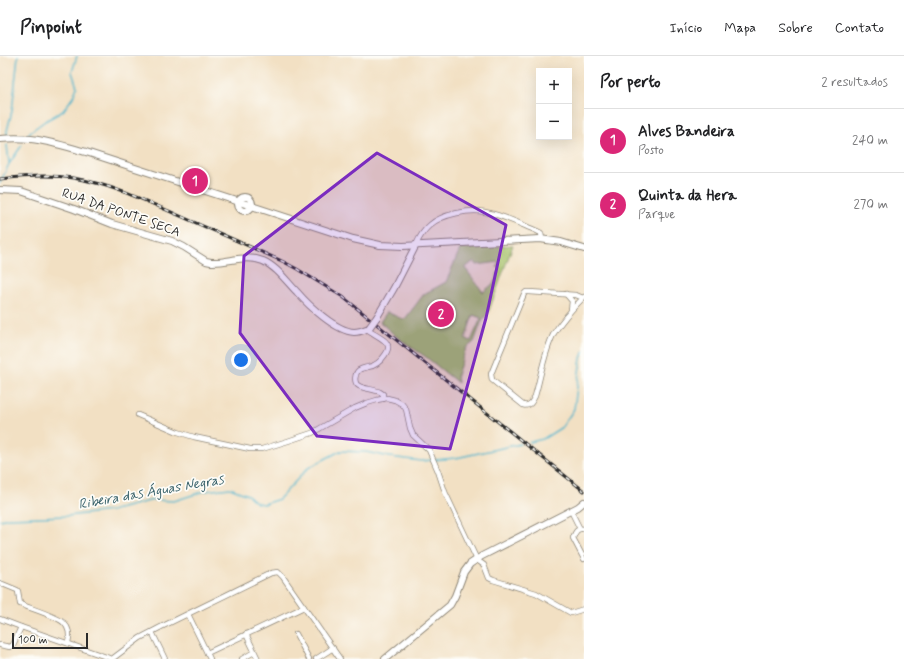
<!DOCTYPE html>
<html lang="pt">
<head>
<meta charset="utf-8">
<style>
  body { margin:0; font-family:Mynerve,sans-serif; background:#f2f2f2; color:#202124 }
  .controls { position:absolute; right:12px; top:12px; display:grid; overflow:hidden; border-radius:0px; box-shadow:0 4px 16px #0002 }
  .controls button { width:36px; height:36px; display:grid; place-items:center; padding:0; border:0; border-bottom:1px solid #e0e0e0; background:#fff; color:#202124; font:20px sans-serif }
  .scale { position:absolute; left:12px; bottom:10px; width:76px; box-sizing:border-box; padding-left:4px; border:2px solid #2b2b2b; border-top:0; font-size:11px; line-height:14px; white-space:nowrap; color:#2b2b2b; -webkit-text-stroke:3px #fdfcf7; paint-order:stroke }
  .you { position:absolute; left:241px; top:304px; width:14px; height:14px; margin:-10px; border:3px solid #fff; border-radius:50%; background:#1a73e8; box-shadow:0 0 0 6px #1a73e833 }
  .badge { display:grid; place-items:center; width:26px; height:26px; border-radius:50%; background:#db2777; color:#fff; font-size:13px; font-weight:700 }
  .pin { position:absolute; translate:-50% -50%; border:2px solid #fff; box-shadow:0 1px 4px #0006 }
  .list { margin:0; padding:0; list-style:none }
  h2 { display:flex; justify-content:space-between; align-items:center; height:52px; margin:0; padding:0 16px; font-size:17px }
  h2 small { font-size:13px; font-weight:400; color:#757577 }
  .list li { display:grid; grid-template-columns:26px 1fr auto; gap:12px; align-items:center; box-sizing:border-box; height:64px; padding:0 16px; border-top:1px solid #e0e0e0 }
  .list b { display:block; font-size:15px; white-space:nowrap }
  .list p { margin:0; font-size:13px; white-space:nowrap; color:#757577 }
  .list em { font-size:13px; font-style:normal; color:#757577 }
  .map { position:relative; flex:none; width:584px; height:603px; overflow:hidden }
  header { display:flex; align-items:center; gap:24px; box-sizing:border-box; height:56px; padding:0 20px; background:#fff; border-bottom:1px solid #e0e0e0 }
  header strong { font-size:19px }
  nav { display:flex; gap:22px; margin-inline-start:auto; font-size:14px }
  main { display:flex }
  aside { flex:1; background:#fff }
  .map>svg:first-child { display:block }
  .green { fill:#a4c067; stroke:#687649; fill-rule:evenodd }
  .lines { fill:none; stroke-linecap:round; stroke-linejoin:round }
  .stream { stroke:#4db4cb; stroke-width:1.5 }
  .street-casing { stroke:#8e8677; stroke-width:6 }
  .secondary-casing { stroke:#8e8677; stroke-width:8 }
  .street { stroke:#fff; stroke-width:4.5 }
  .secondary { stroke:#fff; stroke-width:6 }
  .rail-casing { stroke:#2b2b2b; stroke-width:3 }
  .rail { stroke:#fdfcf7; stroke-width:1.5; stroke-dasharray:4.5; stroke-linecap:butt }
  .secondary-bridge-casing { stroke:#8e8677; stroke-width:8; stroke-linecap:butt }
  .secondary-bridge { stroke:#fff; stroke-width:6 }
  .marked { fill:#7b2cbf; fill-opacity:0.2; stroke:#7b2cbf; stroke-width:3; stroke-linejoin:round }
  .labels { text-anchor:middle; dominant-baseline:central; stroke-width:3.5; stroke-linejoin:round; paint-order:stroke }
  .street-label { font-size:13px; fill:#2b2b2b; stroke:#fdfcf7 }
  .water-label { font-size:14px; font-style:italic; fill:#39626b; stroke:#fdfcf7 }
</style>
</head>
<body>
<header>
<strong>Pinpoint</strong>
<nav><a>Início</a><a>Mapa</a><a>Sobre</a><a>Contato</a></nav>
</header>
<main>
<div class="map">
<svg width="584" height="603" viewBox="0 0 584 603">
  <rect width="100%" height="100%" fill="#fdfcf7"/>
  <filter id="ink" filterUnits="userSpaceOnUse"><feTurbulence type="fractalNoise" baseFrequency=".025" numOctaves="2"/><feDisplacementMap in="SourceGraphic" scale="8" xChannelSelector="R" yChannelSelector="G"/><feConvolveMatrix kernelMatrix="1 2 1 2 8 2 1 2 1" color-interpolation-filters="sRGB"/></filter>
  <filter id="wash" filterUnits="userSpaceOnUse"><feTurbulence type="fractalNoise" baseFrequency=".012" numOctaves="4" result="noise"/><feDisplacementMap in="SourceGraphic" scale="16" xChannelSelector="R" yChannelSelector="G"/><feGaussianBlur stdDeviation="0.9" result="paint"/><feColorMatrix in="noise" values="0 0 0 0 0 0 0 0 0 0 0 0 0 0 0 0 0 1.4 0 .05"/><feComposite in="paint" operator="in"/></filter>
  <g filter="url(#wash)">
    <rect width="100%" height="100%" fill="#f2e0c3"/>
    <!-- green -->
    <path class="green" d="M513 189 488 257 481 267 474 286 466 292 457 319 458 327 426 301 411 291 397 281 380 266 387 256 402 263H405L424 238 446 226 460 193ZM474 205 477 209 499 206 497 211 500 212 494 227 483 236 465 212ZM473 259 481 262 471 285 465 283Z"/>
    <g class="lines">
      <!-- stream -->
      <g class="stream">
        <polyline points="7,80 7,75 12,55 18,0"/>
        <polyline points="27,81 30,76 45,65 63,55 73,41 77,31 72,16 77,0"/>
        <polyline points="7,89 9,107"/>
        <polyline points="0,127 9,108 22,89"/>
        <polyline points="530,386 543,383 562,371 574,353 581,302 584,295"/>
        <polyline points="0,464 8,462 67,460 111,455 153,444 174,445 205,435 230,432 248,439 257,447 264,448 279,443 308,412 340,395 366,396 390,401 421,405 456,402 520,388"/>
      </g>
    </g>
  </g>
  <g filter="url(#ink)">
    <g class="lines">
      <!-- street casing -->
      <g class="street-casing">
        <g id="street">
          <path d="M416 189C419 182 424 174 430 169 442 158 470 153 485 156 503 159 520 168 537 175L541 177 542 183"/>
          <polyline points="566,238 572,245 571,254"/>
          <path d="M583 242 576 239 529 236H526L524 238 491 318 492 324 523 349C530 351 532 346 535 340 541 320 544 296 554 277 562 264 573 252 584 241"/>
          <path d="M367 273C372 278 387 283 388 290 389 293 387 296 385 299 381 305 376 310 368 311 365 312 362 312 359 314 355 317 353 327 359 330 365 333 373 333 380 336L383 338V343"/>
          <polyline points="138,359 178,376 194,381 250,393 262,393 288,385 312,377 355,352 367,347 377,344 387,342 395,344 402,348 406,353 410,372 413,379 429,394 438,415 445,436 477,504 484,509 489,522 493,524 536,537 571,557 584,553"/>
          <polyline points="571,455 580,473"/>
          <path d="M584 473C577 472 575 476 573 482L584 503"/>
          <path d="M0 527 17 534 18 535 20 548C29 552 59 561 64 567 70 573 70 580 68 587"/>
          <polyline points="188,558 210,603"/>
          <polyline points="0,563 21,571 13,589 10,591 0,589"/>
          <polyline points="21,571 112,603 140,582 161,571 271,517 278,516 283,521 340,603"/>
          <polyline points="152,576 165,603"/>
          <polyline points="246,578 258,603"/>
          <polyline points="296,578 309,603"/>
          <polyline points="207,597 304,551"/>
          <polyline points="242,603 254,596"/>
          <polyline points="316,603 333,592"/>
        </g>
      </g>
      <!-- secondary casing -->
      <g class="secondary-casing">
        <g id="secondary">
          <path d="M0 83C10 82 21 82 31 83 50 85 68 91 86 96L353 183 380 189 403 190 540 183 561 186 584 193"/>
          <path d="M0 134 21 135 74 153 112 168 172 185 184 191 206 205 211 206C230 207 243 198 263 205 277 211 287 226 297 236 309 250 336 275 354 276 360 276 364 274 369 272"/>
          <circle cx="245" cy="148" r="7"/>
          <polyline points="377,261 394,232 416,189"/>
          <polyline points="385,603 450,549 455,540 464,516 470,508 482,500 578,451 584,446"/>
        </g>
      </g>
      <!-- street -->
      <use href="#street" class="street"/>
      <!-- secondary -->
      <use href="#secondary" class="secondary"/>
      <!-- rail casing -->
      <g class="rail-casing">
        <path id="rail" d="M0 123C24 120 48 118 73 122 110 128 144 144 178 159 214 175 249 190 284 206L297 213 343 241 584 435"/>
      </g>
      <!-- rail -->
      <use href="#rail" class="rail"/>
      <!-- secondary-bridge casing -->
      <g class="secondary-bridge-casing">
        <polyline id="secondary-bridge" points="369,272 377,261"/>
      </g>
      <!-- secondary-bridge -->
      <use href="#secondary-bridge" class="secondary-bridge"/>
    </g>
  </g>
  <!-- marked area -->
  <path class="marked" d="M377 97 506 169 486 262 450 393 317 380 240 277 244 200Z"/>
  <g class="labels">
    <!-- street labels -->
    <g class="street-label">
      <text transform="translate(121 157) rotate(19)">RUA DA PONTE SECA</text>
    </g>
    <!-- water labels -->
    <g class="water-label">
      <text transform="translate(151 436) rotate(-10)">Ribeira das Águas Negras</text>
    </g>
  </g>
</svg>
<div class="controls">
<button>+</button>
<button>−</button>
</div>
<div class="scale">100 m</div>
<div class="you"></div>
<div class="pin badge" style="left:195px;top:125px">1</div>
<div class="pin badge" style="left:441px;top:258px">2</div>
</div>
<aside>
<h2>Por perto<small>2 resultados</small></h2>
<ul class="list">
<li><span class="badge">1</span><div><b>Alves Bandeira</b><p>Posto</p></div><em>240 m</em></li>
<li><span class="badge">2</span><div><b>Quinta da Hera</b><p>Parque</p></div><em>270 m</em></li>
</ul>
</aside>
</main>
</body>
</html>
